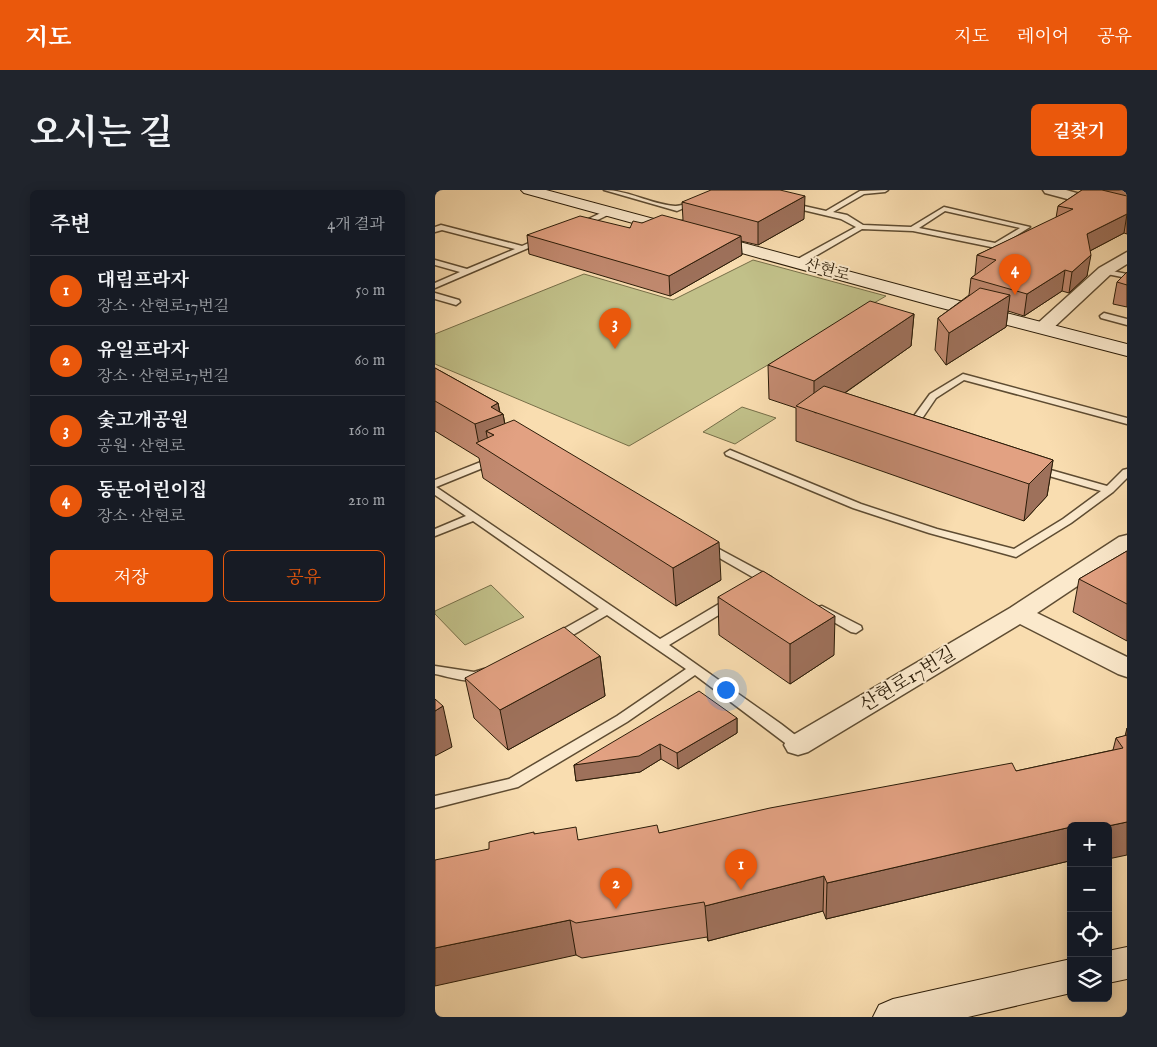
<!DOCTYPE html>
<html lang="ko">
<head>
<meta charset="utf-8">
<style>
  body { margin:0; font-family:"IM FELL English","Noto Serif KR",serif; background:#20242c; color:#f1f3f6 }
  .controls { position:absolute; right:15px; bottom:15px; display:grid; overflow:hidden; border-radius:8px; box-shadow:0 2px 12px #0003 }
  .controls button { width:45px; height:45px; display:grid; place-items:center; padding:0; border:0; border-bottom:1px solid #363941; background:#171b24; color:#f1f3f6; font:25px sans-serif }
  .you { position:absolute; left:290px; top:499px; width:18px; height:18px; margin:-12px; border:4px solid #fff; border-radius:50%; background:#1a73e8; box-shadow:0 0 0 8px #1a73e833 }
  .badge { display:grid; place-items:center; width:32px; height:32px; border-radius:50%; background:#ea580c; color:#fff; font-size:16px; font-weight:700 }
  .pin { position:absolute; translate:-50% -41px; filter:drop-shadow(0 1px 2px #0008) }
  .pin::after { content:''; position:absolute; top:26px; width:18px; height:15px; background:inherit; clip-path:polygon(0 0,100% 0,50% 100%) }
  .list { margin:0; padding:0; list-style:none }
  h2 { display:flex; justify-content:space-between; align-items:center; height:65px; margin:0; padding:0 20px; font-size:21px }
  h2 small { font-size:16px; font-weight:400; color:#9ea1a6 }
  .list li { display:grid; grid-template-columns:32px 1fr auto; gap:15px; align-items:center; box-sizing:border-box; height:70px; padding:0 20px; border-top:1px solid #363941 }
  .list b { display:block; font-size:19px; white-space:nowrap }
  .list p { margin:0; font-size:16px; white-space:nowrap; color:#9ea1a6 }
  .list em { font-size:16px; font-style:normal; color:#9ea1a6 }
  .actions { display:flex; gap:10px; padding:15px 20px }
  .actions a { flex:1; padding:11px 0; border:1px solid #ea580c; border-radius:8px; text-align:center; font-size:18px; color:#ea580c }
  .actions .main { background:#ea580c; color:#fff }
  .icon { flex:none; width:28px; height:28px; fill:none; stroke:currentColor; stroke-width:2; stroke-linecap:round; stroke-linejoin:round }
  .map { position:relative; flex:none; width:692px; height:827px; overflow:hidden; border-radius:8px }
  header { display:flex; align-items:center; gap:30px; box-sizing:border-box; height:70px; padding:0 25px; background:#ea580c; color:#fff }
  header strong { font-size:24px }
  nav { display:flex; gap:28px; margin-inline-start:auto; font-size:18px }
  .intro { display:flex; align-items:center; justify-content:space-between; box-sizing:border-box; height:120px; padding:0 30px }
  h1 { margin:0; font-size:35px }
  .button { padding:12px 22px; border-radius:8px; background:#ea580c; color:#fff; font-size:18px; font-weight:700 }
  main { display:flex; gap:30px; padding:0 30px }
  aside { flex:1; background:#171b24; border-radius:8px; box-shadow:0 2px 12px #0003 }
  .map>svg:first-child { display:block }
  .green { fill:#c1c089; stroke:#766e48 }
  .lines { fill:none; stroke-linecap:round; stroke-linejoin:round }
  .service-casing { stroke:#5e4c32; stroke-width:3 }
  .minor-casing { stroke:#5e4c32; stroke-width:3 }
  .secondary-casing { stroke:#2b1c08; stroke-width:2 }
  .service { fill:#fbe9cc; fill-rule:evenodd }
  .minor { fill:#fbe9cc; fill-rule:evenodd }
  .secondary { fill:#fbe9cc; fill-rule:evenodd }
  .wall { fill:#c28a70; stroke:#2b1c08 }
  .shaded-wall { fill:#9e715b; stroke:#2b1c08 }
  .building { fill:#e2a182; stroke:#2b1c08 }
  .labels { text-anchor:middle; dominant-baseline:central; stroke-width:4; stroke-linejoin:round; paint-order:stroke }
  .far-street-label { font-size:16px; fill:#2b1c08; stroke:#fbe9cc }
  .street-label { font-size:19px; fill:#2b1c08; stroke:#fbe9cc }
</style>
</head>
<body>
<header>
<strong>지도</strong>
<nav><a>지도</a><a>레이어</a><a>공유</a></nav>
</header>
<div class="intro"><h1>오시는 길</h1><a class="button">길찾기</a></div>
<main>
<aside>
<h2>주변<small>4개 결과</small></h2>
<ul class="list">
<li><span class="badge">1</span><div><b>대림프라자</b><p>장소 · 산현로17번길</p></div><em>50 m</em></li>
<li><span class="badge">2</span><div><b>유일프라자</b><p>장소 · 산현로17번길</p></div><em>60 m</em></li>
<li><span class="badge">3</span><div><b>숯고개공원</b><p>공원 · 산현로</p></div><em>160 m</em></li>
<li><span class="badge">4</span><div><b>동문어린이집</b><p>장소 · 산현로</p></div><em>210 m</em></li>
</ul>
<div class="actions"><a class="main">저장</a><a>공유</a></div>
</aside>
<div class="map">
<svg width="692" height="827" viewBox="0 0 692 827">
  <rect width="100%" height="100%" fill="#f9ddb0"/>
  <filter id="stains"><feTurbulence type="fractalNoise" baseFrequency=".004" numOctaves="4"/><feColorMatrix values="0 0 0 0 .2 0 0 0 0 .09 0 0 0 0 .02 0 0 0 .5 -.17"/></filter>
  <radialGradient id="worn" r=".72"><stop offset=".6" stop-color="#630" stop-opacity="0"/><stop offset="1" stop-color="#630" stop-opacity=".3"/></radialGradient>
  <!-- green -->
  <g class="green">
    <polygon points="318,70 451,106 194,256 0,174 0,144 149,84 238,110"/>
    <polygon points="307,217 341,228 300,254 268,242"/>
    <polygon points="56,395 89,427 30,455 0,424 0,421"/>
  </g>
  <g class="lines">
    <!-- service casing -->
    <g class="service-casing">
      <g id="service">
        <path d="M169 0C193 0 215 14 240 16 252 17 273 0 290 0L242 21Z"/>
        <path d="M453 0 450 2 429 4 398 22 412 25 428 35 476 37 509 17 595 37 561 58 478 41 427 39 365 75H359V71L421 37 406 29 351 16V12L391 21 425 1ZM510 21 585 38 560 53 484 38Z"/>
        <polygon points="172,20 179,22 146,38 139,36"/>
        <polygon points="6,35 87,56 105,48 112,50 0,98 0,93 25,82 0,75 0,70 32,79 80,59 7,40 0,42 0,37"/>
        <polygon points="667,79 692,84 692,88 667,83"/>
        <polygon points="0,103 24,110 25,112 21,115 0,109"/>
        <polygon points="669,123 692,129 692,135 666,128 665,126"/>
        <path d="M528 184 692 228V234L529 190 501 208 482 236 485 239 484 241C479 242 474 241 471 237L495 204Z"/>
        <polygon points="295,260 426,314 502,339 579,359 628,329 666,301 597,281 596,279 597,277 605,277 672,296 688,280 692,279 692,288 678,302 636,333 581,367 494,343 418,318 291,265 290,263"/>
        <polygon points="61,266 66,269 65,271 1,297 225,449 294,408 302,408 304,411 302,414 234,455 346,534 368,551 370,555 368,559 358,559 260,485 192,532 83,597 0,618 0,606 74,589 182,526 251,479 172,425 126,452 116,452 115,449 116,446 164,419 38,331 0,346 0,339 31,326 0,305 0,290"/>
        <polygon points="271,352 336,387 338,390 332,394 328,393 267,358 265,356"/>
        <polygon points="387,416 426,436 427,439 421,443 416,442 383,423 381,420 383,417"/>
        <path d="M0 476 39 482 49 479 54 480 56 483C44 498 16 487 0 484Z"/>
      </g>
    </g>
    <!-- minor casing -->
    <g class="minor-casing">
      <g id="minor">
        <polygon points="608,0 631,0 692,17 692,25 610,3"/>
        <polygon points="692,62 692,74 676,84 615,141 609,142 603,141 600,137 603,133 664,78"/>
        <polygon points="692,345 692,363 602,423 692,467 692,487 683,484 585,434 373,562 363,565 353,562 349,555 353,548 575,418 684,347"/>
      </g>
    </g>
    <!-- secondary casing -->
    <g class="secondary-casing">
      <g id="secondary">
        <polygon points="86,0 111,0 513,108 692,154 692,166 499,116 89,3"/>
        <polygon points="692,757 692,789 673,793 673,761"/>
        <polygon points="636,769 636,803 533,827 438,827 444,815 458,809"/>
      </g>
    </g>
    <!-- service -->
    <use href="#service" class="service"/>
    <!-- minor -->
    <use href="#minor" class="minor"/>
    <!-- secondary -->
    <use href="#secondary" class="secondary"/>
  </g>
  <!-- wall -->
  <g class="wall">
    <polygon points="647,0 692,0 692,44 689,43 655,61 652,86 634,103 627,101 589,126 573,121 571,137 511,175 500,160 503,128 534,105 536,88 540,85 542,65 621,28 623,16"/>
    <polygon points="247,12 369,29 323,55 306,51 307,65 235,106 94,64 92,45 195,38 207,33 248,30"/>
    <polygon points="692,82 692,117 678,114 682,92"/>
    <polygon points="479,124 476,156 410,203 618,270 612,306 589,331 361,251 361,218 334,209 333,175"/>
    <polygon points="0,178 63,213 65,222 68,224 70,234 286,390 241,416 48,288 44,268 0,241"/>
    <polygon points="692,361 692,451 638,422 644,389"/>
    <polygon points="283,407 399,465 355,494 284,445"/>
    <polygon points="165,466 170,506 73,560 39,528 30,488"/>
    <polygon points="302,528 302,543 243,579 226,569 205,582 141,591 139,575"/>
    <polygon points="692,538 692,665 673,636 636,636 636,674 634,671 391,729 388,721 273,751 272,747 147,768 141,765 54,659 99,644 143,650 224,643 581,581 678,560 681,548 690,546"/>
  </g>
  <!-- shaded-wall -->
  <g class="shaded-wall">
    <polygon points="370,6 369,29 323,55 323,32"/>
    <polygon points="692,24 689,43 649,64 652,44"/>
    <polygon points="306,46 307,65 235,106 234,86"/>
    <polygon points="656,65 652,86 634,103 637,82"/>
    <polygon points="630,80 627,101 589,126 592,104"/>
    <polygon points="575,105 571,137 511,175 514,143"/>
    <polygon points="479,124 476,156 381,223 379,222 379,191"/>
    <polygon points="63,213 65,225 68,224 74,259 59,245 51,241 55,261 44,255 40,234 56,217"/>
    <polygon points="618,270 612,306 589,331 594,294"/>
    <polygon points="284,352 286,390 241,416 238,378"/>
    <polygon points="400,426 399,465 355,494 355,454"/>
    <polygon points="165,466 170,506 73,560 65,520"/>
    <polygon points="8,516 17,557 0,566 0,521"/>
    <polygon points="302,528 302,543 243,579 242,563"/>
    <polygon points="225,554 226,569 205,582 141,591 139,575"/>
    <polygon points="692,632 692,665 673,669 673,636"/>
    <polygon points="636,637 636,663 634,671 391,729 392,693"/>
    <polygon points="389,686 388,721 273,751 270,716"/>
    <polygon points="135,730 141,765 0,796 0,758"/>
  </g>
  <!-- building -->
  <g class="building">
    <polygon points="276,0 345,0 370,6 323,32 247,12"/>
    <polygon points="647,0 667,0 692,6 692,24 652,44 656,65 637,82 630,80 592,104 536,88 561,70 542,65 638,19 623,16"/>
    <polygon points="227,25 306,46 234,86 92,45 145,26 195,38 198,31 207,33"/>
    <polygon points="692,82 692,95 682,92"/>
    <polygon points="545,98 575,105 514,143 503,128"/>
    <polygon points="435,111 479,124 379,191 333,175"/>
    <polygon points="0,178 63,213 56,217 68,224 40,234 0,211"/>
    <polygon points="389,196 618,270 594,294 361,216"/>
    <polygon points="79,230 284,352 238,378 41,253 59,245 51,241"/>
    <polygon points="692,361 692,414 644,389"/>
    <polygon points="328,381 400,426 355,454 283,407"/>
    <polygon points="129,437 165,466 65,520 30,488"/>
    <polygon points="264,501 302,528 242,563 225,554 204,566 139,575"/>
    <polygon points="0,509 8,516 0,521"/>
    <polygon points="692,545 692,632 673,636 636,636 636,637 392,693 389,686 270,716 269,712 141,733 135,730 0,758 0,670 54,659 54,652 99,642 99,644 141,637 143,650 222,635 224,643 335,618 577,573 581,581 688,558 681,548"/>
  </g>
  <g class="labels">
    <!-- far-street labels -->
    <g class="far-street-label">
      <text transform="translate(392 81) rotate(15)">산현로</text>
    </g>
    <!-- street labels -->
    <g class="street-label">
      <text transform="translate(473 490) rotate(-31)">산현로17번길</text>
    </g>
  </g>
  <rect width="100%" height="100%" filter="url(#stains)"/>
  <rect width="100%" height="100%" fill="url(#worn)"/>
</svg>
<div class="controls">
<button>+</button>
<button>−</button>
<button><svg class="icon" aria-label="locate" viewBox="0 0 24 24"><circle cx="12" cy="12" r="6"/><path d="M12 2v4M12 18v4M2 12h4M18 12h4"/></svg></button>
<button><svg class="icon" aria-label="layers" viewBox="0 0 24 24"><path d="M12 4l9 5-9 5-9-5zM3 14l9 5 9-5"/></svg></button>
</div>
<div class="you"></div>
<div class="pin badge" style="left:306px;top:700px">1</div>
<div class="pin badge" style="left:181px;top:719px">2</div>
<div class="pin badge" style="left:180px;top:159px">3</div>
<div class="pin badge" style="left:580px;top:105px">4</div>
</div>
</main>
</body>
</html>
